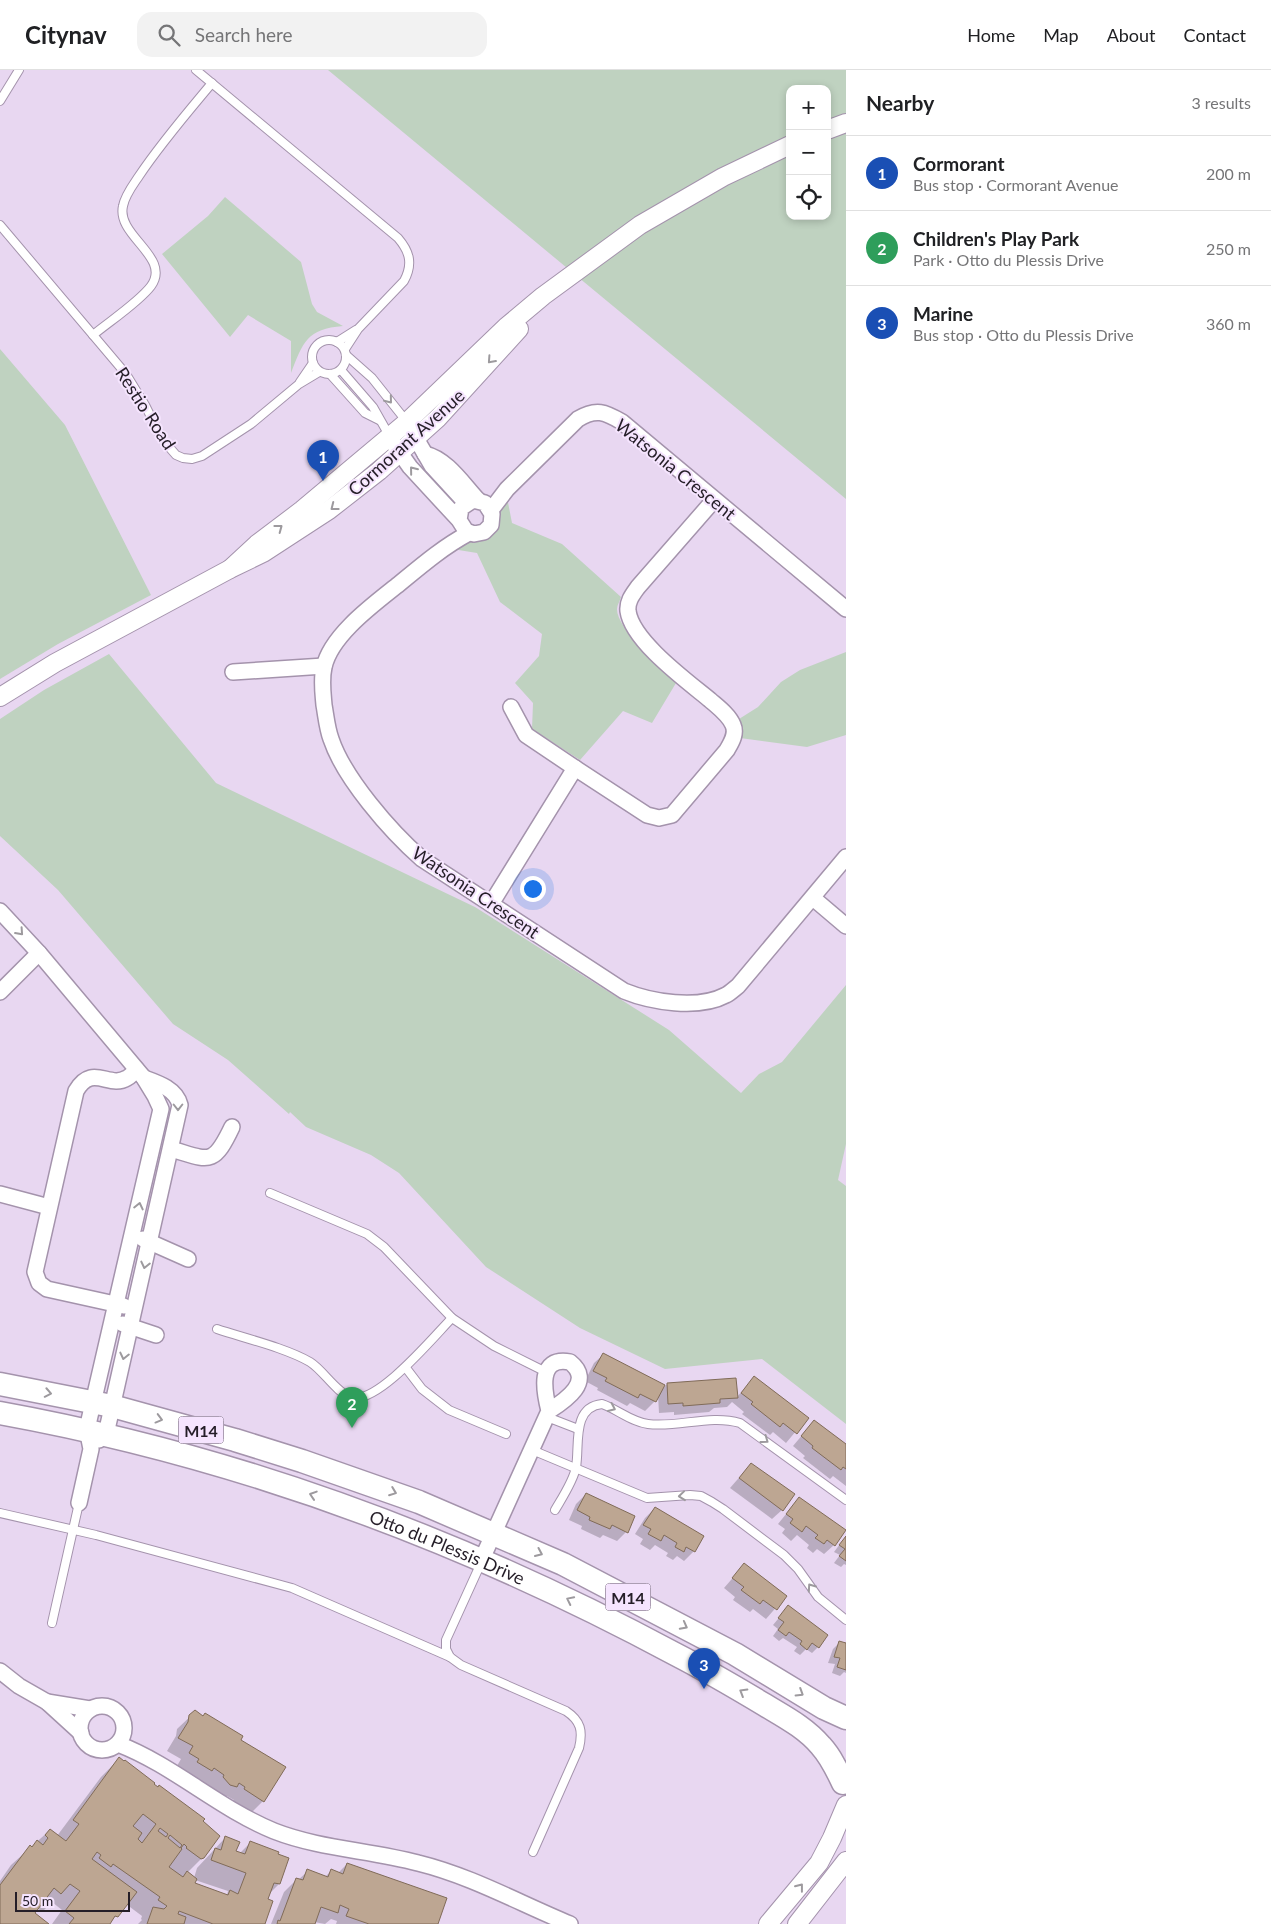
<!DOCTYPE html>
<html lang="en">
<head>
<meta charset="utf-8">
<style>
  body { margin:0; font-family:Lato,sans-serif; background:#f2f2f2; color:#202124 }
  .controls { position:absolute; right:15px; top:15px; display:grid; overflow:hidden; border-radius:10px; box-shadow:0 2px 8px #0003 }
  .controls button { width:45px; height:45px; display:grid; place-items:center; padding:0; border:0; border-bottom:1px solid #e0e0e0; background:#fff; color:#202124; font:25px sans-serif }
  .scale { position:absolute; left:15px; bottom:12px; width:115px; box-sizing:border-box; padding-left:5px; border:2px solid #251e28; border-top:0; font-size:14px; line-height:18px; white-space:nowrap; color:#251e28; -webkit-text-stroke:4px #f5e4fe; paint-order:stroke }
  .you { position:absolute; left:532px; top:818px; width:18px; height:18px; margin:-12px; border:4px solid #fff; border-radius:50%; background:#1a73e8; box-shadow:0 0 0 8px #1a73e833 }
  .badge { display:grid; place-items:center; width:32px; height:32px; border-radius:50%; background:#ea580c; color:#fff; font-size:16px; font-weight:700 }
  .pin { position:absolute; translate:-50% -41px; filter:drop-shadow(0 1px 2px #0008) }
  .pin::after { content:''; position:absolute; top:26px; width:18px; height:15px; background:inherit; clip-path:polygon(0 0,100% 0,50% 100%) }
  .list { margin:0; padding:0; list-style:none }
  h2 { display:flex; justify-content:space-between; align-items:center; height:65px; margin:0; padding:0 20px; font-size:21px }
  h2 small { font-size:16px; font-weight:400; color:#757577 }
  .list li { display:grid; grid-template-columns:32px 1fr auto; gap:15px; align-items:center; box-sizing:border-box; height:75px; padding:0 20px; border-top:1px solid #e0e0e0 }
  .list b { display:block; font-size:19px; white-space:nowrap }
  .list p { margin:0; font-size:16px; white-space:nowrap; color:#757577 }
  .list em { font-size:16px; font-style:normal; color:#757577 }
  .icon { flex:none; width:28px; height:28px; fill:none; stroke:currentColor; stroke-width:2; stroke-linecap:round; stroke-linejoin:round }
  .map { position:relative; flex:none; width:846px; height:1854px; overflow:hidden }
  header { display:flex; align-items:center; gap:30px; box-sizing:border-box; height:70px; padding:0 25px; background:#fff; border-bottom:1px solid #e0e0e0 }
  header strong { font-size:24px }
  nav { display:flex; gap:28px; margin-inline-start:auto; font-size:18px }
  .search { width:350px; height:45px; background:#f2f2f2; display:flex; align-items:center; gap:12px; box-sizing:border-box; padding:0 18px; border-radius:15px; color:#757577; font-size:19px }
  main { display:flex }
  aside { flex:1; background:#fff }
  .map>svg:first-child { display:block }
  .green { fill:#bfd2c0; fill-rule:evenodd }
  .shadow { fill:#0003; fill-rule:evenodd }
  .building { fill:#bda692; stroke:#806b58; fill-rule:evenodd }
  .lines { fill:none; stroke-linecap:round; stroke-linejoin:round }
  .service-casing { stroke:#a493ac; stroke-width:10 }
  .minor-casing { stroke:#a493ac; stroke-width:18 }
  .tertiary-casing { stroke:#a493ac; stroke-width:20 }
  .primary-casing { stroke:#a493ac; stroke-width:25 }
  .service { stroke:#fff; stroke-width:8 }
  .minor { stroke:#fff; stroke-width:15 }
  .tertiary { stroke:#fff; stroke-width:18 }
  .primary { stroke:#fff; stroke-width:22 }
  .oneway { stroke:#9d9a9e }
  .labels { text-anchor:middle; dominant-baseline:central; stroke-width:4; stroke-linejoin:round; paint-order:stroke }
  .shield { fill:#f5e4fe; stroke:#635968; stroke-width:1 }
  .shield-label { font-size:16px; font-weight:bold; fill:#251e28 }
  .street-label { font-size:18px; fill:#251e28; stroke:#f5e4fe }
</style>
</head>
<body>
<header>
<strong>Citynav</strong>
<div class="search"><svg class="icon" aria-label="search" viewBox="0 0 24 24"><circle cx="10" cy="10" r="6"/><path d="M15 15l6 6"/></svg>Search here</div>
<nav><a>Home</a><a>Map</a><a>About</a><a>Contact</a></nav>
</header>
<main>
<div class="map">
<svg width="846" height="1854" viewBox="0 0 846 1854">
  <rect width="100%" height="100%" fill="#e8d7f1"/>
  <!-- green -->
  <g class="green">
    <path d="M328 0H846V429ZM790 19H827V146H790Z"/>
    <path d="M225 127 301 192 312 234 317 242 343 256C307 259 303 272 291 303V271L248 245 230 267 162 184 208 146Z"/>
    <polygon points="0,279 65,355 151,525 58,574 0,609"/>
    <path d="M506 422 512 453 562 474 621 527C620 531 617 535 617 539 616 558 662 599 676 613L652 653 623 641 580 690 532 659 533 633 515 613 539 586 542 564 500 532 477 483 446 478 492 460Z"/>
    <polygon points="846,582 846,665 807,677 740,668 739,649 758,637 781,612 800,600"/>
    <polygon points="109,584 216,713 475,837 669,960 741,1023 759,1004 782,992 846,915 846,1074 838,1110 846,1116 846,1354 762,1289 665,1299 580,1258 486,1197 399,1103 371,1085 306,1057 290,1042 289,1044 228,990 173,954 58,820 0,766 0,649 44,620"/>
  </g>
  <!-- shadow -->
  <g class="shadow">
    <polygon points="604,1284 661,1321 667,1314 736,1328 754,1308 807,1348 786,1373 773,1362 770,1365 742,1344 744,1342 732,1332 727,1337 714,1338 709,1342 674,1345 674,1342 659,1343 658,1325 655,1331 645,1341 630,1333 627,1336 597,1320 598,1318 585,1311 594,1293"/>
    <polygon points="814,1351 846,1376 846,1416 833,1406 830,1409 803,1388 805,1386 793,1376"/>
    <polygon points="751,1394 782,1440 772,1449 730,1418"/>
    <polygon points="586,1424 626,1462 617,1471 603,1465 600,1468 581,1459 582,1456 569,1450 576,1434"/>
    <polygon points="799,1428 834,1475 824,1484 817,1479 813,1483 807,1478 809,1475 797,1465 791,1471 782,1463 785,1459 778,1454"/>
    <polygon points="655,1438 703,1466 694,1481 684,1491 677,1486 673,1490 666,1486 668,1483 655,1475 650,1480 640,1474 643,1469 635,1464 645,1448"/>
    <polygon points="846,1466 846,1495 844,1494 841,1497 834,1493 840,1485 834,1482"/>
    <polygon points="744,1495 786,1526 766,1549 753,1539 750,1542 733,1530 735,1527 724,1518"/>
    <polygon points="788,1537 818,1577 812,1583 806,1579 800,1585 794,1581 797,1577 783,1568 779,1571 773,1566 778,1559 773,1555"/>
    <polygon points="839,1573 846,1575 846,1603 844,1602 840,1606 832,1603 835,1594 828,1593 833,1579"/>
    <polygon points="195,1642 239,1670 263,1731 250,1744 232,1732 234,1730 227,1726 224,1729 211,1721 213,1718 201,1711 199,1713 185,1705 187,1702 177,1696 181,1689 167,1681 176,1666 177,1659"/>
    <path d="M119 1689 202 1751 203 1787 187 1803 194 1808 197 1798 225 1768 234 1782 239 1784 250 1773 287 1789 279 1814 269 1824 264 1854H138L142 1850 141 1849 142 1846 126 1834 109 1854H52L62 1840 52 1832 42 1842 37 1838 33 1843 47 1854H0V1811L11 1795 50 1760 57 1766 101 1707ZM195 1810 228 1821 227 1825 194 1814Z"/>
    <polygon points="347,1794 436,1854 336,1854 337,1851 331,1849 325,1854 314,1852 313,1854 271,1854 284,1822 297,1809 298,1810 308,1801 325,1807 331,1801 338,1803"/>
  </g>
  <!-- building -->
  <g class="building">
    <polygon points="603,1283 665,1315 656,1332 640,1324 638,1328 605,1311 607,1308 593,1301"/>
    <polygon points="754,1306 809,1348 797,1364 783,1353 780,1357 751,1334 753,1332 741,1323"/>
    <polygon points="736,1308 738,1328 720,1329 720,1333 683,1336 683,1333 668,1334 667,1313"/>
    <polygon points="814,1350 846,1374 846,1399 843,1397 841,1400 812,1378 813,1376 801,1366"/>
    <polygon points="751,1393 795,1424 783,1441 739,1408"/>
    <polygon points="586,1423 635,1446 628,1463 612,1455 610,1459 589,1450 590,1447 577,1440"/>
    <polygon points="799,1427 846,1460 835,1476 827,1470 824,1474 815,1468 818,1465 806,1456 802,1462 790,1453 793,1449 786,1444"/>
    <polygon points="655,1437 704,1466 695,1482 686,1477 684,1482 675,1477 677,1473 664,1465 661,1471 648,1464 651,1459 643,1455"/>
    <polygon points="846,1466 846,1491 839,1486 845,1479 839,1475"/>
    <polygon points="744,1493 787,1526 777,1540 763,1530 760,1534 741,1520 744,1517 732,1508"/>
    <polygon points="788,1535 828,1565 819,1578 812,1573 807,1580 800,1574 802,1571 789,1562 786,1566 778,1560 784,1552 778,1548"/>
    <polygon points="839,1571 846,1573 846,1600 837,1597 840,1588 834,1587"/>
    <polygon points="195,1640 203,1646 205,1643 243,1666 241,1670 286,1697 264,1732 244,1719 245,1717 239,1713 237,1717 230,1715 223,1707 224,1705 214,1698 212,1701 197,1692 199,1689 189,1683 193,1676 178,1668 188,1652 189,1645"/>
    <path d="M119 1687 124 1691 125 1690 155 1713 154 1714 158 1717 159 1715 205 1749 203 1751 220 1766 204 1788 201 1789 186 1778 187 1777 184 1774 181 1778 182 1779 169 1797 183 1807 187 1801 197 1809 195 1813 228 1825 230 1820 238 1824 246 1803 211 1790 215 1778 221 1780 225 1766 240 1772 236 1781 245 1784 250 1771 279 1782 278 1784 289 1788 280 1814 274 1813 268 1829 273 1831 265 1854H213L179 1841 178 1844 186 1847 184 1854H147L153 1837 164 1839 167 1836 158 1830 160 1827 113 1794 111 1797 99 1788 101 1785 97 1782 92 1789 137 1822 118 1847 115 1846 110 1854H69L74 1848 65 1841 80 1821 70 1814 61 1824 54 1818 35 1843 49 1854H0V1815L30 1775 32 1777 37 1770 43 1775 48 1768 45 1765 50 1759 66 1771 79 1754 73 1750ZM143 1744 156 1754 142 1773 138 1769 142 1763 133 1756ZM160 1758 168 1764 166 1767 158 1761ZM170 1765 182 1775 180 1778 168 1768Z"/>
    <polygon points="347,1793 447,1828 438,1854 369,1854 346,1846 349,1839 340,1835 338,1843 321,1837 315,1854 277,1854 278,1850 280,1851 296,1808 303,1810 307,1799 328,1807 331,1799 343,1804"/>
  </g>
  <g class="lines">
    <!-- service casing -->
    <g class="service-casing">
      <g id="service">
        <path d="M196 0 398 168C410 182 413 194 404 211L358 259 345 279"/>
        <polyline points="0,31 19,0"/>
        <polyline points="0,155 126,304 145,335 162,369 176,385 183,388 192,389 202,386 251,354 299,314 319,302"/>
        <path d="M93 265C110 251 139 232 151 216 172 187 116 166 123 136 125 125 133 115 139 106 161 73 187 43 212 13"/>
        <circle cx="329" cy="287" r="17"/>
        <polyline points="337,272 356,260"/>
        <polyline points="346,285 372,308 407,352"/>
        <polyline points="341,300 373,337 390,367"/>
        <polyline points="330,304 365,343 379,350"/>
        <polyline points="300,312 313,293"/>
        <polyline points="270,1123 367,1164 384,1177 452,1248 494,1276 546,1302"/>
        <path d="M217 1259C244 1268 286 1278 310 1292 323 1300 336 1322 350 1327 376 1337 435 1265 452 1248"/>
        <polyline points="406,1298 422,1319 449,1340 506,1364"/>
        <polyline points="547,1347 578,1359"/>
        <polyline points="532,1380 647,1428 690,1425 701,1426 712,1432 723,1439 784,1485 798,1499 818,1527 846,1550"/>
        <path d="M555 1440C562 1428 574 1410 576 1397 580 1377 571 1337 602 1334 617 1339 631 1352 648 1354 678 1358 710 1344 740 1353L846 1430"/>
        <polyline points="0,1443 96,1465 292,1518 450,1587"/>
        <path d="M481 1493 446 1570V1579L450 1587 461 1595 566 1641C581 1651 583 1661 579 1678L533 1782"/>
        <polyline points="52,1553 79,1433"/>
      </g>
    </g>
    <!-- minor casing -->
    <g class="minor-casing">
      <g id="minor">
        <polyline points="410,358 432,396 466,433"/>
        <polyline points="393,373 410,397 459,450 466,461 474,464 484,462 491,455 492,444 485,433 473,430 461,438 459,450"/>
        <path d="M425 384C447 389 463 414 478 430"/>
        <path d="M491 440 507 419 578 349C596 338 605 342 622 352L846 539"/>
        <path d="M469 463C443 477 422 495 399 514 374 534 331 565 324 597 321 610 323 623 324 635 326 646 327 658 331 669 344 708 390 761 422 789L624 921C651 932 698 940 726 925 730 923 734 919 738 916L846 787"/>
        <polyline points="233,602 324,596"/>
        <polyline points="511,637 526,665 575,698"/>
        <polyline points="813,828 846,856"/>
        <path d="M491 834 575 698 647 745 659 748 672 745 727 680C731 673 737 664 733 655 729 645 718 637 710 630 687 611 632 571 628 541 627 531 633 524 638 517L714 430"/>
        <polyline points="0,841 39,883 144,1008 155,1026 161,1039 87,1359 91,1379 79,1433"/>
        <polyline points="0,922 39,883"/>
        <path d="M171 1079C209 1090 213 1097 232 1057"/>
        <polyline points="0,1124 49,1137"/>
        <polyline points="143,1169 188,1189"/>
        <path d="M124 1236 47 1219 39 1213 35 1202 76 1021C92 993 109 1019 127 1008 131 1006 134 1002 136 999"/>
        <polyline points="123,1254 156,1265"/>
        <path d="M99 1370 106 1364 180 1035C176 1019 158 1013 144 1008"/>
        <path d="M482 1489 549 1341C566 1330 594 1311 570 1292 537 1286 544 1321 549 1341"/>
        <polyline points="0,1601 19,1616 47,1632 81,1663"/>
        <polyline points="47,1632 90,1639"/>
        <circle cx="102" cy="1658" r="22"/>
        <path d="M118 1674C173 1695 218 1738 274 1761 320 1779 370 1780 418 1793 471 1806 519 1833 570 1854"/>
      </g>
    </g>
    <!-- tertiary casing -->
    <g class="tertiary-casing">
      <g id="tertiary">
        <polyline points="827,60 846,53"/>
        <polyline points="230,499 257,474 302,440 407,352 506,257 543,226 640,155 723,107 790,75"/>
        <polyline points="0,627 55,593 230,499 263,483 329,440 379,401 438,348 519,259"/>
        <polyline points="768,1854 819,1793 832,1768 846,1735"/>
        <polyline points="797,1854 846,1791"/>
      </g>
    </g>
    <!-- primary casing -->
    <g class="primary-casing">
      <g id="primary">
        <polyline points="0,1314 112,1336 235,1370 302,1391 419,1432 563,1494 735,1584 824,1638 846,1648"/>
        <path id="s1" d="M0 1343C237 1386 463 1470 675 1584 706 1600 735 1617 765 1635 785 1647 806 1658 821 1676 831 1687 837 1700 843 1713"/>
      </g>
    </g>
    <!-- service -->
    <use href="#service" class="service"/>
    <!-- minor -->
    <use href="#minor" class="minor"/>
    <!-- tertiary -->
    <use href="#tertiary" class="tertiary"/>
    <!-- primary -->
    <use href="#primary" class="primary"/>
  </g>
  <!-- one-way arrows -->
  <defs><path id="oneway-chevron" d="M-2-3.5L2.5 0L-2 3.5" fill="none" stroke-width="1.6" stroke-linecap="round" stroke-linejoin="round" transform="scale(1.25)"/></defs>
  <g class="oneway">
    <use href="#oneway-chevron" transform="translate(491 290) rotate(132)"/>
    <use href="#oneway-chevron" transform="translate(389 330) rotate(51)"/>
    <use href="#oneway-chevron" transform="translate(413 400) rotate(-129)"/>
    <use href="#oneway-chevron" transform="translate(334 437) rotate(142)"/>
    <use href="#oneway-chevron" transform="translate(279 458) rotate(-37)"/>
    <use href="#oneway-chevron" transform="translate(20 862) rotate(48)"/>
    <use href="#oneway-chevron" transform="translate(178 1037) rotate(90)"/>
    <use href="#oneway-chevron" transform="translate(139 1136) rotate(-77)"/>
    <use href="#oneway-chevron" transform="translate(145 1195) rotate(103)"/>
    <use href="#oneway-chevron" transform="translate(124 1286) rotate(103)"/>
    <use href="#oneway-chevron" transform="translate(48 1323) rotate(11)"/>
    <use href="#oneway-chevron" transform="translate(612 1338) rotate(25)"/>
    <use href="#oneway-chevron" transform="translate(159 1349) rotate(15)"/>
    <use href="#oneway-chevron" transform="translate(765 1370) rotate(36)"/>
    <use href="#oneway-chevron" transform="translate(393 1422) rotate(21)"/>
    <use href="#oneway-chevron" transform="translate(313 1425) rotate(-162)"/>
    <use href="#oneway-chevron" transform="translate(682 1426) rotate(174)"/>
    <use href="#oneway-chevron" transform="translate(539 1483) rotate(24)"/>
    <use href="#oneway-chevron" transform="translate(811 1517) rotate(-125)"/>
    <use href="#oneway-chevron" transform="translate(570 1530) rotate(-154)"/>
    <use href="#oneway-chevron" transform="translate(684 1556) rotate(28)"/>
    <use href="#oneway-chevron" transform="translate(743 1622) rotate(-149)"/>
    <use href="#oneway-chevron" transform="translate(800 1623) rotate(32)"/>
    <use href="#oneway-chevron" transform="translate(800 1817) rotate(-52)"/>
  </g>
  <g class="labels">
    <!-- shield labels -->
    <g class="shield">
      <rect x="178.5" y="1346.5" width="45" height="27" rx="4"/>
      <rect x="605.5" y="1513.5" width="45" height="27" rx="4"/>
    </g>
    <g class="shield-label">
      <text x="201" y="1360">M14</text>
      <text x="628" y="1527">M14</text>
    </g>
    <!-- street labels -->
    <g class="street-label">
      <text transform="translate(146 338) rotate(57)">Restio Road</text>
      <text transform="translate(406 372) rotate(-42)">Cormorant Avenue</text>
      <text transform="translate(676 399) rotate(39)">Watsonia Crescent</text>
      <text transform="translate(476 822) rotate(34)">Watsonia Crescent</text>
      <text stroke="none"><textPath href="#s1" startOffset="468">Otto du Plessis Drive</textPath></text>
    </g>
  </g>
</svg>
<div class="controls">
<button>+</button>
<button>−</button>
<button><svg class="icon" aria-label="locate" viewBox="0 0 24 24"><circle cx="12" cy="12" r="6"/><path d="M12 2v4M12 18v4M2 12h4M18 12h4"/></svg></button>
</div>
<div class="scale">50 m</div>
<div class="you"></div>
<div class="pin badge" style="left:323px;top:411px;background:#1a4fb4">1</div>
<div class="pin badge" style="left:352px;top:1358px;background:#2e9e5b">2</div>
<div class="pin badge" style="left:704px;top:1619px;background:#1a4fb4">3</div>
</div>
<aside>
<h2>Nearby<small>3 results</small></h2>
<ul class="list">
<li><span class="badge" style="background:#1a4fb4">1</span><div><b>Cormorant</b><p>Bus stop · Cormorant Avenue</p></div><em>200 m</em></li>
<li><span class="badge" style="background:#2e9e5b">2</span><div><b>Children's Play Park</b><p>Park · Otto du Plessis Drive</p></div><em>250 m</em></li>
<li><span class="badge" style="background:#1a4fb4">3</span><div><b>Marine</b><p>Bus stop · Otto du Plessis Drive</p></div><em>360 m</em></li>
</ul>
</aside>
</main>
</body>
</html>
